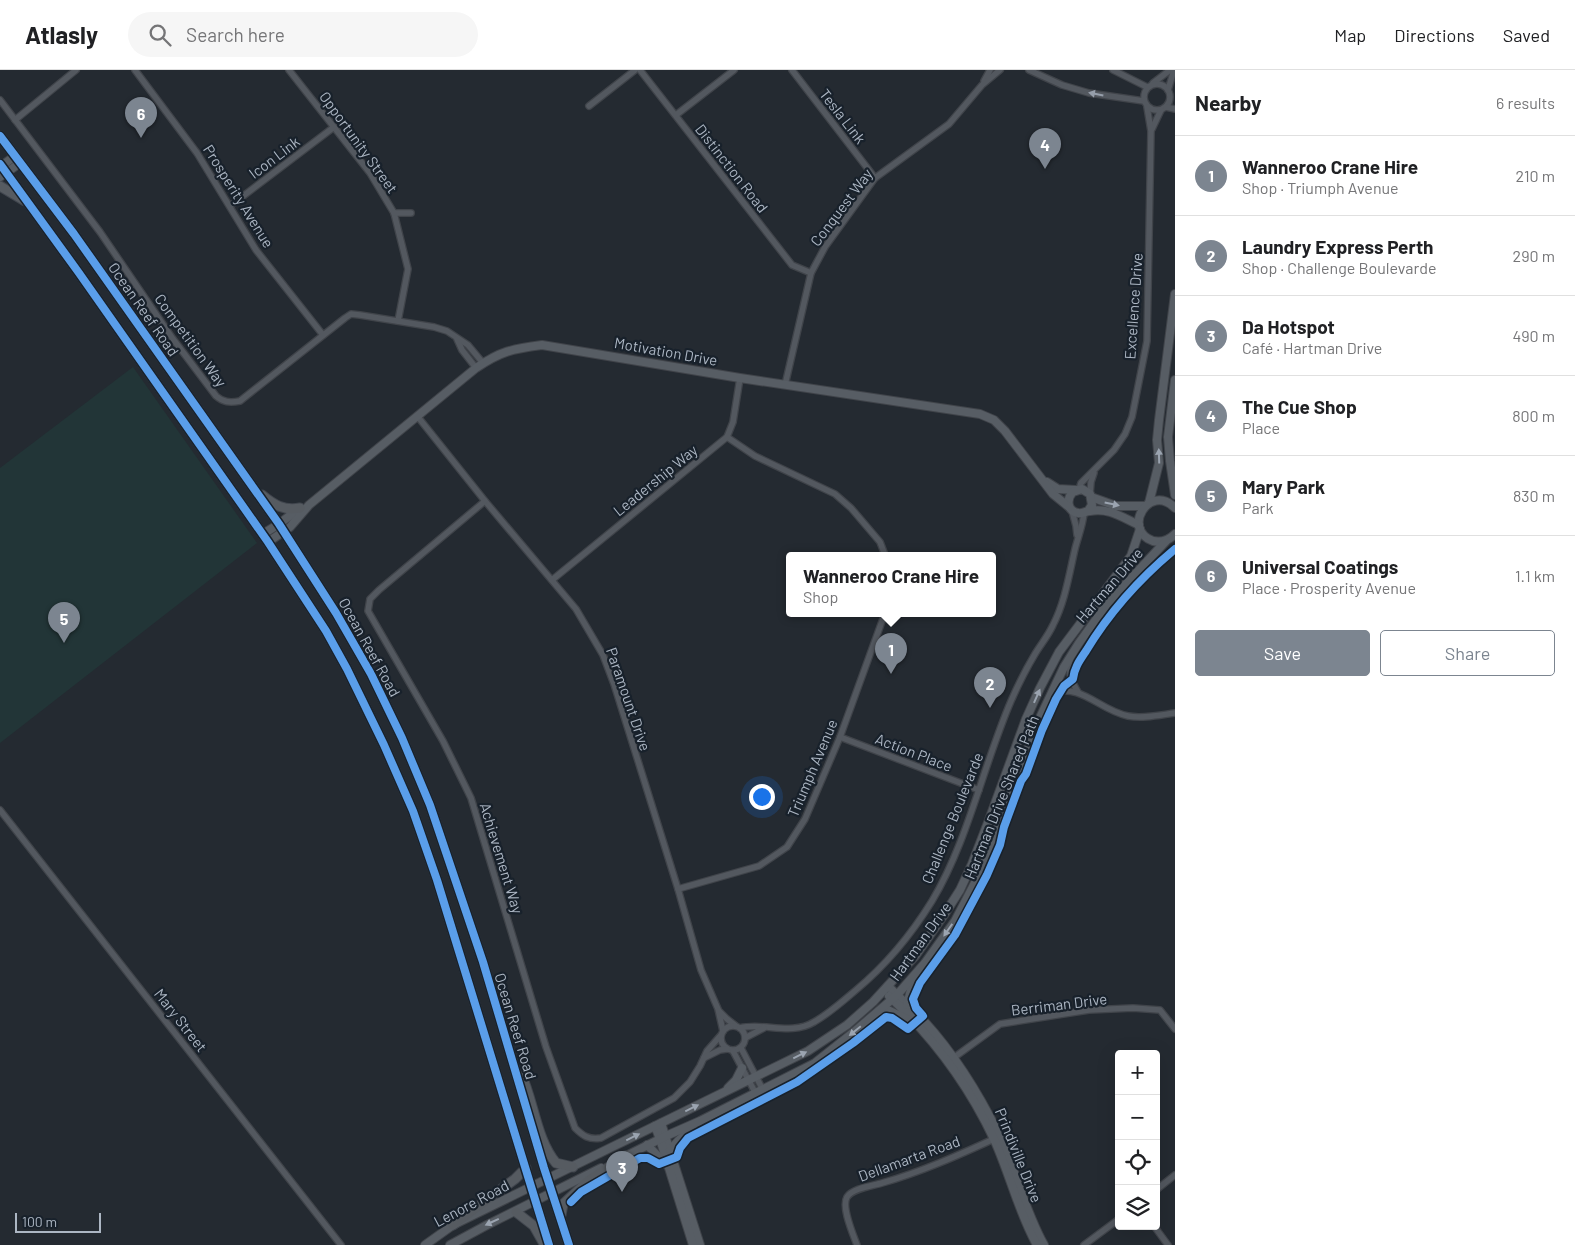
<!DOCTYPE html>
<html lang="en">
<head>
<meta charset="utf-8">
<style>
  body { margin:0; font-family:Barlow,sans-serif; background:#f6f6f6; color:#202124 }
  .controls { position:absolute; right:15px; bottom:15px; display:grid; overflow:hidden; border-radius:5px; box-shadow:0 5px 20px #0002 }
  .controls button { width:45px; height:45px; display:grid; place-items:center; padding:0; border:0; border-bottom:1px solid #e0e0e0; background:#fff; color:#202124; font:25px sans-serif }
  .scale { position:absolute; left:15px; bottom:12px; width:86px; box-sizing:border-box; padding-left:5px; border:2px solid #acb6c3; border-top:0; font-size:14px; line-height:18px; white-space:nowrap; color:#acb6c3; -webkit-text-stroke:4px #18212b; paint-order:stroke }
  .you { position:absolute; left:761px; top:726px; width:18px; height:18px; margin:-12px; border:4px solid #fff; border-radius:50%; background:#1a73e8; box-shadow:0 0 0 8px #1a73e833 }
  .badge { display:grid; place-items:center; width:32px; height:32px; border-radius:50%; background:#7c8590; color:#fff; font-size:16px; font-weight:700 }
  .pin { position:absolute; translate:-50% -41px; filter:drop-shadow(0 1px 2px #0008) }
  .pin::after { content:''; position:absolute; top:26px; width:18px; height:15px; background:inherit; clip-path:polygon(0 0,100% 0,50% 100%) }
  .popup { position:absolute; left:786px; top:482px; width:210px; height:65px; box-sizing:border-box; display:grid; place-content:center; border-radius:5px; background:#fff; filter:drop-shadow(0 1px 4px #0005); font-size:16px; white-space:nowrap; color:#757577 }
  .popup b { font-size:19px; color:#202124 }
  .popup::after { content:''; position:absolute; left:50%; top:100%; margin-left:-10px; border:10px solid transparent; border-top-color:#fff }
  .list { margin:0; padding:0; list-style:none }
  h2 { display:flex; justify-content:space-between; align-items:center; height:65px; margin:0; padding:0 20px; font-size:21px }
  h2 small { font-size:16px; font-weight:400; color:#757577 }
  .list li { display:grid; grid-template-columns:32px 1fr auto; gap:15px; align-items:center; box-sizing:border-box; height:80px; padding:0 20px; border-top:1px solid #e0e0e0 }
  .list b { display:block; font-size:19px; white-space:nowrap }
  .list p { margin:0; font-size:16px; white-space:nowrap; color:#757577 }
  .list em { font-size:16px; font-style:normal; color:#757577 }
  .actions { display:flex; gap:10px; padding:15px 20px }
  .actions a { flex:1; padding:11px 0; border:1px solid #7c8590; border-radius:5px; text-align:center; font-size:18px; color:#7c8590 }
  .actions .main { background:#7c8590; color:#fff }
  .icon { flex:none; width:28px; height:28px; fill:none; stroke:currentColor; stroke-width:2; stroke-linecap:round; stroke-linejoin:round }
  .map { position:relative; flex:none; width:1175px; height:1175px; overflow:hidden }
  header { display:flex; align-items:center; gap:30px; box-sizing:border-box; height:70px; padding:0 25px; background:#fff; border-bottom:1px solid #e0e0e0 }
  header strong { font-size:24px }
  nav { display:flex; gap:28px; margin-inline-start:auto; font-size:18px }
  .search { width:350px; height:45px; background:#f6f6f6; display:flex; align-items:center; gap:12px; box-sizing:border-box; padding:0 18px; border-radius:28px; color:#757577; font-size:19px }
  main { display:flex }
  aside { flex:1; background:#fff }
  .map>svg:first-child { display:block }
  .green { fill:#223537 }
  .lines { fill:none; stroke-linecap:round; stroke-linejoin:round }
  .street-casing { stroke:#40444a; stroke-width:8 }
  .secondary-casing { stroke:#40444a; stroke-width:10 }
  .primary-casing { stroke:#41464e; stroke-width:11 }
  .street { stroke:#53585f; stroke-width:5.5 }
  .secondary { stroke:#575d64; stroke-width:8 }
  .primary { stroke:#565b61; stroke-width:9 }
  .cycleway-casing { stroke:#18212b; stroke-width:11 }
  .cycleway { stroke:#5a9eea; stroke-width:8 }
  .oneway { fill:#969eaa }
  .oneway2 { fill:#9ba4b0 }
  .labels { text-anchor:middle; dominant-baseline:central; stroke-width:4.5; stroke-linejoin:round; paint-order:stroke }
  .street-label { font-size:15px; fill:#acb6c3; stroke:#18212b }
</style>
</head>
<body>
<header>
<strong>Atlasly</strong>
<div class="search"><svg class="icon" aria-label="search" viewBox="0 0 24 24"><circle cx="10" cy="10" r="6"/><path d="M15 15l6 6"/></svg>Search here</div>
<nav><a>Map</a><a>Directions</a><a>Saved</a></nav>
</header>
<main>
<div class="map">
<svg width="1175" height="1175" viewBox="0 0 1175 1175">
  <rect width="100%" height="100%" fill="#242a31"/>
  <!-- green -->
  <polygon class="green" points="133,297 257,473 0,673 0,398"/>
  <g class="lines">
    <!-- street casing -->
    <g class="street-casing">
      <g id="street">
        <polyline points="135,0 197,83 256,180 323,265"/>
        <polyline points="289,0 370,103 394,143 408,199 398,251"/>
        <polyline points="640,0 792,195 811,203"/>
        <polyline points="792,0 875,108"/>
        <polyline points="1029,0 1062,15 1089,23 1144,31"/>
        <polyline points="1113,0 1147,17"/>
        <polyline points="984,11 990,0"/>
        <polyline points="1153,13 1170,0"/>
        <circle cx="1157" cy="27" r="13"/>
        <polyline points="1168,20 1174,0"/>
        <path d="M0 30 100 162 173 269 216 326C223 332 229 333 240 331L345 248 351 244 360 245 434 257 447 261 468 275 483 293"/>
        <polyline points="589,36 635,0"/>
        <polyline points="1166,37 1175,39"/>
        <polyline points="676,45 734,0"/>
        <polyline points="15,50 76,0"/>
        <polyline points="1152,59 1161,40"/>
        <polyline points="230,136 334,57"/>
        <polyline points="394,143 411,143"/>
        <polyline points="457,269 462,280 476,298"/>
        <polyline points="785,315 811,203 825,177 875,108 949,54 982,15 1000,0"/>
        <polyline points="418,347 485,431 576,539 603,585 614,614 678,819 701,900 718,939 723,961"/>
        <polyline points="727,367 755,386 835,424 851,438 880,472 885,485"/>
        <polyline points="1079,419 1081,413 1114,380 1125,364 1132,347 1147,271 1151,61 1147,37"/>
        <polyline points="1090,424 1091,412 1094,403"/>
        <path d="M485 431 379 520 370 529 368 541 443 671 471 728 546 977 575 1058C583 1066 589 1070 601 1068L674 1028 690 1012 700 996 707 981 721 965"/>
        <polyline points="1072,441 1076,456 1077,465"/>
        <polyline points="552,510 727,367 733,352 740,308"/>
        <path d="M1070 589C1069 604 1070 609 1078 622"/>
        <path d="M1051 623C1083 613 1098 640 1128 646 1143 649 1160 645 1175 643"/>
        <polyline points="840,667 979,720"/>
        <polyline points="0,740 341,1175"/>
        <polyline points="678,819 759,796 787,777 805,749 840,667 885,543"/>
        <polyline points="719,941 727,949 736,956"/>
        <circle cx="733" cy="968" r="12"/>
        <path d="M740 958C764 952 791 966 814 952 830 943 843 931 856 920 886 895 911 865 932 831 968 771 983 696 1011 631 1018 615 1026 599 1035 584 1041 574 1048 566 1053 555 1065 532 1069 505 1075 479 1078 467 1083 455 1084 443"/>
        <polyline points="745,968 764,958"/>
        <polyline points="741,978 763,1020"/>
        <polyline points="733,981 756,1024"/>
        <polyline points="704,988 720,980 727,979"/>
        <polyline points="952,989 1000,954 1089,940 1133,938 1160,940 1175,959"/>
        <polyline points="1156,1120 1175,1105"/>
        <polyline points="1154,1156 1168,1175"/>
        <path d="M857 1175C853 1164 841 1137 847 1127 853 1118 872 1116 882 1113 921 1102 959 1085 996 1068"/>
        <polyline points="1084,1175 1119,1149"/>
      </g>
    </g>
    <!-- secondary casing -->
    <g class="secondary-casing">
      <g id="secondary">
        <polyline points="0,97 15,86"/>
        <polyline points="0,107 20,93"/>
        <polyline points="1175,310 1168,367 1170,391 1175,425"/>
        <polyline points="1047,412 1058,419 1076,420"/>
        <polyline points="1091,427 1116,436 1145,436"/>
        <polyline points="1149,433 1159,393 1157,370 1159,350 1175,224"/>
        <path d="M1175 438C1149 412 1121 460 1153 471 1162 473 1169 470 1175 464"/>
        <path d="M1088 441 1092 435 1090 424 1082 419 1073 422C1066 429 1067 441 1078 443 1082 444 1086 441 1090 441 1096 440 1103 440 1110 442 1120 445 1130 451 1139 455"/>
        <polyline points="263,464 279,454 300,438"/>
        <path d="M268 472 290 457 309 435 476 298C501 281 512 279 542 275L740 308 980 344 994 350 1005 361 1053 424 1069 437"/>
        <path d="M888 916C900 928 912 939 924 951 955 985 979 1024 999 1065 1016 1101 1024 1139 1044 1175"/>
        <path d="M889 926C933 967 968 1014 994 1069 1010 1104 1018 1141 1037 1175"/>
        <polyline points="907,935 914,908"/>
        <polyline points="880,941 888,940 909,950"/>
        <polyline points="728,1018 736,1010 742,998"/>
        <polyline points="661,1053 700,1175"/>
        <polyline points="655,1056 660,1069 693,1175"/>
        <polyline points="647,1075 667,1095"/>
        <polyline points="670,1080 679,1070 693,1058"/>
        <polyline points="620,1089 666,1066 700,1051 815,993 854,962 897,925 925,893 955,851 981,801 1038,652 1064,597 1079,573 1107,534 1166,471"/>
        <polyline points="425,1175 453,1155 808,981 847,955 873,932 916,885 944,845 960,820 972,794 989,750 1026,649 1040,618 1059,582 1131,486 1140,459"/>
        <polyline points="450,1175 487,1155 601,1098"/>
      </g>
    </g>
    <!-- primary casing -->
    <g class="primary-casing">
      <g id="primary">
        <polyline points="0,66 74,164 279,454 336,543 371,604 402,668 430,735 483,892 544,1098 569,1175"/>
        <polyline points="0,94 79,203 268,472 326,561 347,599 384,675 413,741 437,810 549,1175"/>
        <polyline points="0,116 25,131"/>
        <path d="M262 425C274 435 284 441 300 438"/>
        <path d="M521 1004C534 1032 536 1069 556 1093L573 1097"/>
        <polyline points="516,1142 534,1156 543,1172"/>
        <polyline points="561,1145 563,1134 588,1111 625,1086"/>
        <polyline points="453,1155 515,1109 526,1098"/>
      </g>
    </g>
    <!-- street -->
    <use href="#street" class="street"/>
    <!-- secondary -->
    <use href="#secondary" class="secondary"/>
    <!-- primary -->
    <use href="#primary" class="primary"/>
    <!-- cycleway casing -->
    <g class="cycleway-casing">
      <g id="cycleway">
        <polyline points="0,66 74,164 279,454 336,543 371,604 402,668 430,735 483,892 544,1098 569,1175"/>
        <polyline points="0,94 79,203 268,472 326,561 347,599 384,675 413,741 437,810 549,1175"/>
        <path d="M571 1132 581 1122 640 1088H648L659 1094 677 1087 680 1078 688 1068 797 1012 853 973 886 947 892 948 908 959 923 946 916 938 913 929 920 913 955 865 987 805 1000 775 1004 757 1021 711 1026 704 1042 660 1056 629 1064 616 1073 609C1074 598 1080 590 1086 581 1110 541 1139 509 1175 479"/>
      </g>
    </g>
    <!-- cycleway -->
    <use href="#cycleway" class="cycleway"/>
  </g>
  <!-- one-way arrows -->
  <defs><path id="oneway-solid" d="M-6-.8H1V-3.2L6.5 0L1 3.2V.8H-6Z" transform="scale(1.25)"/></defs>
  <use class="oneway" href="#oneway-solid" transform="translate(1096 24) rotate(-169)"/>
  <g class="oneway2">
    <use href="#oneway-solid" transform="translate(1159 386) rotate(-92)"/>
    <use href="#oneway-solid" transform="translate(1112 434) rotate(12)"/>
    <use href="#oneway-solid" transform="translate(1037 626) rotate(-66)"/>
    <use href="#oneway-solid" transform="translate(948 860) rotate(125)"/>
    <use href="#oneway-solid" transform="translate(855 961) rotate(141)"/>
    <use href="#oneway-solid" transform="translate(800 985) rotate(-26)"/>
    <use href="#oneway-solid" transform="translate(692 1038) rotate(-26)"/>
    <use href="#oneway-solid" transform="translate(633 1067) rotate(-26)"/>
    <use href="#oneway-solid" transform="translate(492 1152) rotate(155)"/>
  </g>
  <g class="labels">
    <!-- street labels -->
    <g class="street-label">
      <text transform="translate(843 46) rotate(52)">Tesla Link</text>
      <text transform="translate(359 72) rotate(54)">Opportunity Street</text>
      <text transform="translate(274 87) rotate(-37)">Icon Link</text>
      <text transform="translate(732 98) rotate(52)">Distinction Road</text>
      <text transform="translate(239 126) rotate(58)">Prosperity Avenue</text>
      <text transform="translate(841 137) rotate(-53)">Conquest Way</text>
      <text transform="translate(1133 236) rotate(-86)">Excellence Drive</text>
      <text transform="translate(144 239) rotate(55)">Ocean Reef Road</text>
      <text transform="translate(191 270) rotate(54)">Competition Way</text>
      <text transform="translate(666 281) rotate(10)">Motivation Drive</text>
      <text transform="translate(655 410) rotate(-39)">Leadership Way</text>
      <text transform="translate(1109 515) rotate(-49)">Hartman Drive</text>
      <text transform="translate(370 577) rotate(61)">Ocean Reef Road</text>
      <text transform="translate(629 629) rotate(71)">Paramount Drive</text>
      <text transform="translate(914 682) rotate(21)">Action Place</text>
      <text transform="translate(812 698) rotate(-67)">Triumph Avenue</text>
      <text transform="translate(1001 727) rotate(-68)">Hartman Drive Shared Path</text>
      <text transform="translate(952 748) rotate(-68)">Challenge Boulevarde</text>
      <text transform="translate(502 788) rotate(73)">Achievement Way</text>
      <text transform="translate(920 871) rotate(-54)">Hartman Drive</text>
      <text transform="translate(1059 934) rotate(-7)">Berriman Drive</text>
      <text transform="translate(181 950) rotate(52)">Mary Street</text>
      <text transform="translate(516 956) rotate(73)">Ocean Reef Road</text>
      <text transform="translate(1019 1085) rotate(68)">Prindiville Drive</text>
      <text transform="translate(909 1088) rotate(-20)">Dellamarta Road</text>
      <text transform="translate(471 1133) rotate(-28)">Lenore Road</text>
    </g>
  </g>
</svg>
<div class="controls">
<button>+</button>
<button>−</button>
<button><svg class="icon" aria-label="locate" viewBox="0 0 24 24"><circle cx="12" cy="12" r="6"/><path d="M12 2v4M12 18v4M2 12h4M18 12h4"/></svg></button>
<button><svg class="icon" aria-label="layers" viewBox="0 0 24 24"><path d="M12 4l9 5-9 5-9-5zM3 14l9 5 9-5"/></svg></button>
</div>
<div class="scale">100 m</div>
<div class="you"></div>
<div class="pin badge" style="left:891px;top:604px">1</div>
<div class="popup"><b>Wanneroo Crane Hire</b>Shop</div>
<div class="pin badge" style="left:990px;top:638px">2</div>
<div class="pin badge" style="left:622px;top:1122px">3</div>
<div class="pin badge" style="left:1045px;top:99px">4</div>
<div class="pin badge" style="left:64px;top:573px">5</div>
<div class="pin badge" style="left:141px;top:68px">6</div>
</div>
<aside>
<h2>Nearby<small>6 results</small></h2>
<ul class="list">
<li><span class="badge">1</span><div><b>Wanneroo Crane Hire</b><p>Shop · Triumph Avenue</p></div><em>210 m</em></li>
<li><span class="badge">2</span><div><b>Laundry Express Perth</b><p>Shop · Challenge Boulevarde</p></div><em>290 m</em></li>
<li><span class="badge">3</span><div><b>Da Hotspot</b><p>Café · Hartman Drive</p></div><em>490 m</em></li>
<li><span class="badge">4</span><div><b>The Cue Shop</b><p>Place</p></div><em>800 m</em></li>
<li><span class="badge">5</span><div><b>Mary Park</b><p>Park</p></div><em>830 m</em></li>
<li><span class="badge">6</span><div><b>Universal Coatings</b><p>Place · Prosperity Avenue</p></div><em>1.1 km</em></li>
</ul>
<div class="actions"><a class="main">Save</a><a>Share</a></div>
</aside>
</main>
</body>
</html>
